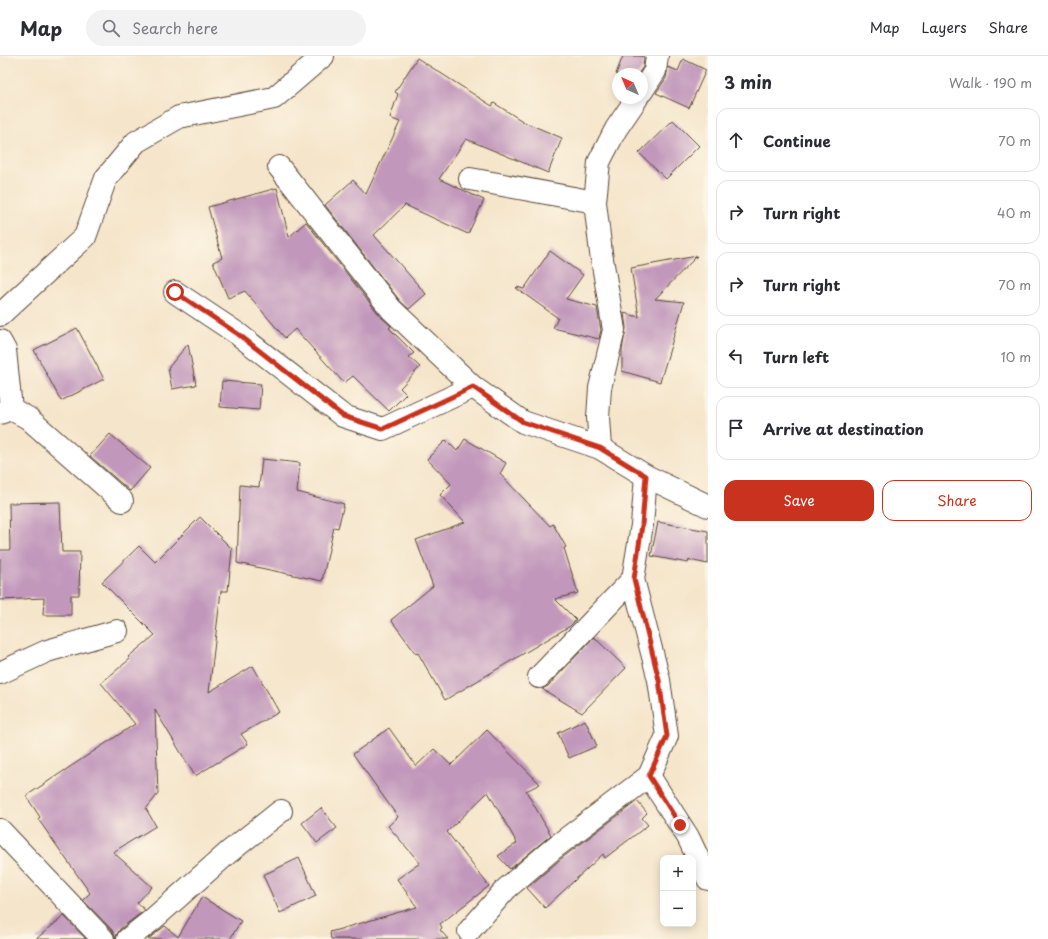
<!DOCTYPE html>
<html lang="en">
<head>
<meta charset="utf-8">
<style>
  body { margin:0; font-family:"Playpen Sans",sans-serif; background:#f2f2f3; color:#2b2b33 }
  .controls { position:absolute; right:12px; bottom:12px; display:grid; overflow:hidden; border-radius:8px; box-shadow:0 2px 10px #0003 }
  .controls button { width:36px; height:36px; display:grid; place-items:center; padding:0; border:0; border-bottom:1px solid #e1e1e2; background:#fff; color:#2b2b33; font:20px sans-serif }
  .compass { position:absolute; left:612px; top:12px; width:36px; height:36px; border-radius:50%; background:#fff; box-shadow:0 2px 10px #0003; rotate:316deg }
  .stop { position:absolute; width:12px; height:12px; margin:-9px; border:3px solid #c8321e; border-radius:50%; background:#fff }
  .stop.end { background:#c8321e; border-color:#fff; box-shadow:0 1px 4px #0008 }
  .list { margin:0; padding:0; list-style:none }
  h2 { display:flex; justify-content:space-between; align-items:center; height:52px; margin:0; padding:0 16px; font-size:17px }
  h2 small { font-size:13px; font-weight:400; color:#7c7c81 }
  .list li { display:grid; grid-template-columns:26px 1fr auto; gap:12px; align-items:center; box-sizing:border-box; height:64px; margin:0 8px 8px; padding:0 8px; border:1px solid #e1e1e2; border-radius:12px }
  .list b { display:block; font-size:15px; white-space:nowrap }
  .list em { font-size:13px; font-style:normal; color:#7c7c81 }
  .actions { display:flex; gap:8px; padding:12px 16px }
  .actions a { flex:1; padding:9px 0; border:1px solid #c8321e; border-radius:12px; text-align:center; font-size:14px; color:#c8321e }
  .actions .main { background:#c8321e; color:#fff }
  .icon { flex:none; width:22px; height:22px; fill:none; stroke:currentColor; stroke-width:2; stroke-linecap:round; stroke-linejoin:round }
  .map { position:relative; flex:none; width:708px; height:883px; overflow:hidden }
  header { display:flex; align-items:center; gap:24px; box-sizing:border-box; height:56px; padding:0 20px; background:#fff; border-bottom:1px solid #e1e1e2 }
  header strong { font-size:19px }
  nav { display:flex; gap:22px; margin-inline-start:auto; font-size:14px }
  .search { width:280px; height:36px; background:#f2f2f3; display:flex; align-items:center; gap:10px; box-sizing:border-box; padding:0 14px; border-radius:22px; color:#7c7c81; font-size:15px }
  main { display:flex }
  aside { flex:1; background:#fff }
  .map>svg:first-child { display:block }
  .building { fill:#c197bb }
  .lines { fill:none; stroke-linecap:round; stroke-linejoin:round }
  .street-casing { stroke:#574638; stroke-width:24 }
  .street { stroke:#fff; stroke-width:22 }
  .route { stroke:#c8321e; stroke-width:5 }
</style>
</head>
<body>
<header>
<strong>Map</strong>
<div class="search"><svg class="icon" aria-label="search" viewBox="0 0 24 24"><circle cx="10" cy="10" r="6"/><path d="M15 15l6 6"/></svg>Search here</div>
<nav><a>Map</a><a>Layers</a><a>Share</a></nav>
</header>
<main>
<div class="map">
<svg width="708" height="883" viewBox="0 0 708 883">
  <rect width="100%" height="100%" fill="#fcf5e5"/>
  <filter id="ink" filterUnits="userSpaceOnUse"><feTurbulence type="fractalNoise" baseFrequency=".025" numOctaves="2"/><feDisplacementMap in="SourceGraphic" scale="8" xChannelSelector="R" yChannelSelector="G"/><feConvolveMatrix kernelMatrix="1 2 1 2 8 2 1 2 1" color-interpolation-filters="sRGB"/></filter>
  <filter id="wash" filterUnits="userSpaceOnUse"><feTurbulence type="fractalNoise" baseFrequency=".012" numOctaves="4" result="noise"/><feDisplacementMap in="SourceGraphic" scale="16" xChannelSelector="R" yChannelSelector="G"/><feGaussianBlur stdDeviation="0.9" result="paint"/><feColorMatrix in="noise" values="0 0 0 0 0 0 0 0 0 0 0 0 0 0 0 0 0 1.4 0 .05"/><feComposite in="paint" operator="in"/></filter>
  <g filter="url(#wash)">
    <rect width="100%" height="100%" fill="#f5e5ca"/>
    <g id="blocks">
      <!-- building -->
      <g class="building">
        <polygon points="623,0 641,0 644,1 643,11 638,18 618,18 618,19 616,18"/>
        <polygon points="417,2 492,50 494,47 524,66 562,82 548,117 466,83 439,123 484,144 468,178 405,149 374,179 426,238 409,253 400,245 325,149 353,124 366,138 400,66 390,62 398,38 395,36"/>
        <polygon points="683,3 706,14 689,52 656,37 666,22 668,11 678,15"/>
        <polygon points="673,64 699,90 666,123 639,97"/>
        <polygon points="277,132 289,181 306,166 381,261 391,270 389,272 414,297 409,301 420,311 400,332 406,338 389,355 353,320 344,327 295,273 285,282 245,235 228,242 213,206 222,202 208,151"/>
        <polygon points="550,195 583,219 566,243 597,251 601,274 599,283 553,272 558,262 516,232 517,231 524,233"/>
        <polygon points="697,200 655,243 684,246 660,326 622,315 622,294 626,272 624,257 639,261 631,212"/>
        <polygon points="77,272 104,323 61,345 34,294"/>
        <polygon points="188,288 196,329 172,333 168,312"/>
        <polygon points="222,325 261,328 259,354 220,351"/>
        <polygon points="110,378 150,412 130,435 90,400"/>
        <polygon points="465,383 506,407 500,418 550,470 553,468 566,491 564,492 578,537 555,543 576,564 570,570 445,644 418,597 416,598 403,580 391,564 433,530 416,484 465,466 440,439 451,428 427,403 446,384 457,395"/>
        <polygon points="262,403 300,407 297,436 344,448 338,472 334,471 322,525 237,507 240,429 259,431"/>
        <polygon points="60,446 62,496 80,496 79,539 71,539 71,559 43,559 44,542 0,544 0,494 10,494 9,447"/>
        <polygon points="200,461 232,493 228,535 221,535 209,636 253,610 279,656 241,678 248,688 195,720 155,654 158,738 146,753 156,770 113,796 152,831 137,847 145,854 120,873 117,878 115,883 115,880 112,874 83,844 90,837 38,763 40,761 26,740 135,668 101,627 130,603 128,601 155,579 102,526 139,490 155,506"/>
        <polygon points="658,466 708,475 708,508 689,504 688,507 651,500"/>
        <polygon points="594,581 626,612 582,657 542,633 548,630"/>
        <polygon points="585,664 597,690 569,702 558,677"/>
        <polygon points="389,672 416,710 434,693 451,709 487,674 540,728 526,735 551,779 510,813 498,800 517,787 488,736 447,776 489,830 440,868 442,872 440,874 448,883 331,883 330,876 417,851 397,823 420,807 388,770 398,761 353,698"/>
        <polygon points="637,745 647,757 642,762 648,769 605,802 603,798 545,852 527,832 562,802"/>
        <polygon points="321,752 337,772 317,787 302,767"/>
        <polygon points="299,802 316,840 280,857 263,819"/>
        <polygon points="202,841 241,865 230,883 148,883 165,870 178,881"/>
        <polygon points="64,860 86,883 36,883"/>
      </g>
    </g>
  </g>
  <g filter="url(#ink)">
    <use href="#blocks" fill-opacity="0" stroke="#574638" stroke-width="1"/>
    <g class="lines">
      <!-- street casing -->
      <g class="street-casing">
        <g id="street">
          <polyline points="642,35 655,15 657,0"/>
          <polyline points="279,111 391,253 473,331 523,366 600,392 646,420 708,450"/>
          <polyline points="470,123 595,146"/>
          <polyline points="175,236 238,278 343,360 383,373 473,331"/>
          <polyline points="0,259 40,222 85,181 106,122 136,86 179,61 274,42 323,0"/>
          <polyline points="0,285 5,294 11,353"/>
          <polyline points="0,357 11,353 28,362 122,445"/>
          <polyline points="600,392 598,361 600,332 614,274 601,197 595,146 599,106 616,73 637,42"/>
          <polyline points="0,617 47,595 117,575"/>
          <polyline points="539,621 633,523"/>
          <polyline points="649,720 688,781 708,823"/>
          <polyline points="0,774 103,883"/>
          <polyline points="469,875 506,833 554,792 649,720 667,680 659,624 633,523 642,469 646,420"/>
          <polyline points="128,883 152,864 229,796 281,755"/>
        </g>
      </g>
      <!-- street -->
      <use href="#street" class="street"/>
    </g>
  </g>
  <g class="lines" filter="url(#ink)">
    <!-- route -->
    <polyline class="route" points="175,236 238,278 343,360 383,373 473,331 523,366 600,392 646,420 642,469 634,523 659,624 667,680 649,720 680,769"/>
  </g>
</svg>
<div class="controls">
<button>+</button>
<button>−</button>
</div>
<svg class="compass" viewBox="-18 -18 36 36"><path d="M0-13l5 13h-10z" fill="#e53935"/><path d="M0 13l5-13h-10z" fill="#7c7c81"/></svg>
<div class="stop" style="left:175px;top:236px"></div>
<div class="stop end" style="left:680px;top:769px"></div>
</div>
<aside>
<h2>3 min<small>Walk · 190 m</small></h2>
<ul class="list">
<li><svg class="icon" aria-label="ahead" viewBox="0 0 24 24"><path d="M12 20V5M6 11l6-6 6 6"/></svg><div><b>Continue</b></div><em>70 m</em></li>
<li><svg class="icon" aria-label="right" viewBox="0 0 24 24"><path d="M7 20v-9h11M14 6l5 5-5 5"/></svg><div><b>Turn right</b></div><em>40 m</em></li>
<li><svg class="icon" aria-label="right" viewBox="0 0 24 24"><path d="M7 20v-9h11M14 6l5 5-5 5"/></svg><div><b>Turn right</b></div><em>70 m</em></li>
<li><svg class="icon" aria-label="left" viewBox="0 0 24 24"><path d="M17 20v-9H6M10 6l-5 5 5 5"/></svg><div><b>Turn left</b></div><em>10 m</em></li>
<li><svg class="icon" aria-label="arrive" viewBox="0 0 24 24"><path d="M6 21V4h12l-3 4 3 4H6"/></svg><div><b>Arrive at destination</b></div></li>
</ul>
<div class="actions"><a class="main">Save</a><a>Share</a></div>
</aside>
</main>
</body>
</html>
